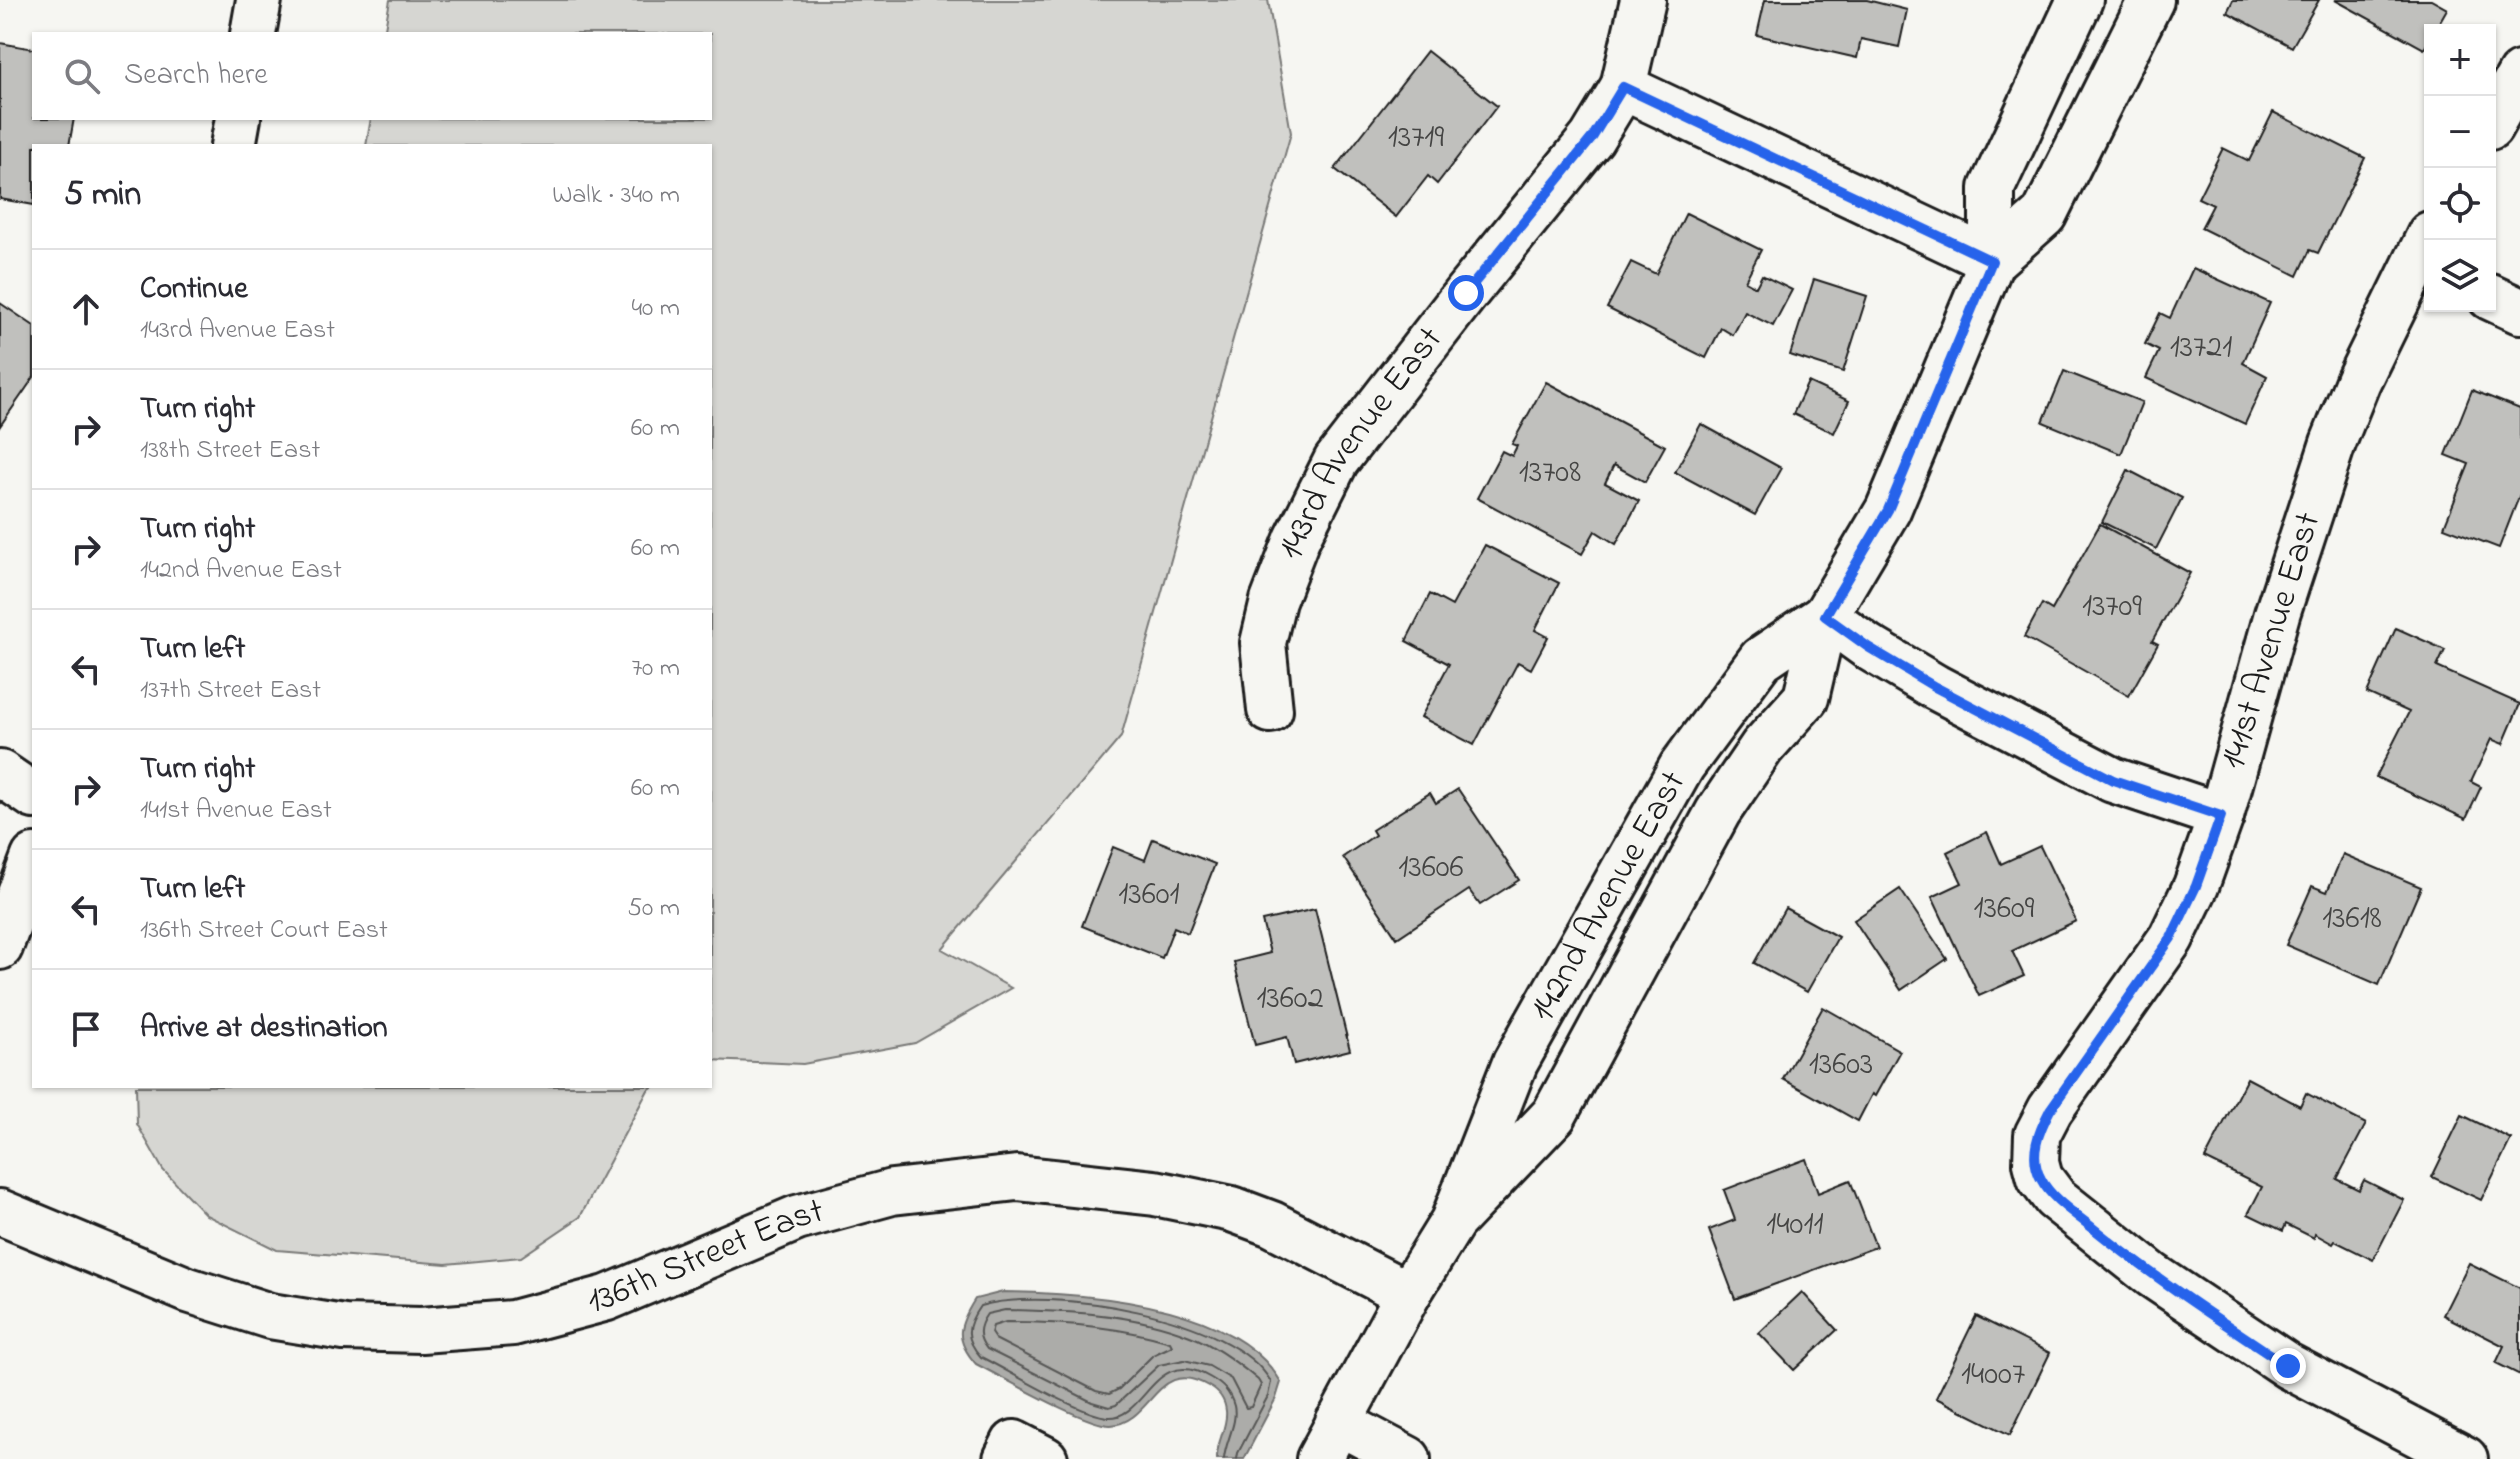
<!DOCTYPE html>
<html lang="en">
<head>
<meta charset="utf-8">
<style>
  body { margin:0; font-family:"Indie Flower",sans-serif; background:#f2f2f3; color:#2b2b33 }
  .controls { position:absolute; right:24px; top:24px; display:grid; overflow:hidden; border-radius:0px; box-shadow:0 2px 6px #0004 }
  .controls button { width:72px; height:72px; display:grid; place-items:center; padding:0; border:0; border-bottom:2px solid #e1e1e2; background:#fff; color:#2b2b33; font:40px sans-serif }
  .stop { position:absolute; width:24px; height:24px; margin:-18px; border:6px solid #2563eb; border-radius:50%; background:#fff }
  .stop.end { background:#2563eb; border-color:#fff; box-shadow:0 2px 8px #0008 }
  .list { margin:0; padding:0; list-style:none }
  h2 { display:flex; justify-content:space-between; align-items:center; height:104px; margin:0; padding:0 32px; font-size:34px }
  h2 small { font-size:26px; font-weight:400; color:#7c7c81 }
  .list li { display:grid; grid-template-columns:52px 1fr auto; gap:24px; align-items:center; box-sizing:border-box; height:120px; padding:0 32px; border-top:2px solid #e1e1e2 }
  .list b { display:block; font-size:30px; white-space:nowrap }
  .list p { margin:0; font-size:26px; white-space:nowrap; color:#7c7c81 }
  .list em { font-size:26px; font-style:normal; color:#7c7c81 }
  .icon { flex:none; width:44px; height:44px; fill:none; stroke:currentColor; stroke-width:2; stroke-linecap:round; stroke-linejoin:round }
  .map { position:relative; flex:none; width:2520px; height:1459px; overflow:hidden }
  .search { position:absolute; background:#fff; box-shadow:0 2px 6px #0004; left:32px; top:32px; width:680px; height:88px; display:flex; align-items:center; gap:20px; box-sizing:border-box; padding:0 28px; border-radius:0px; color:#7c7c81; font-size:30px }
  .panel { position:absolute; background:#fff; box-shadow:0 2px 6px #0004; left:32px; top:144px; width:680px; height:944px; border-radius:0px }
  .map>svg:first-child { display:block }
  .green { fill:#d6d6d2; stroke:#797977; stroke-width:2 }
  .water { fill:#acaca9; stroke:#727271; stroke-width:2 }
  .lines { fill:none; stroke-linecap:round; stroke-linejoin:round }
  .shore { stroke:#565654; stroke-width:2 }
  .building { fill:#c0c0bd; stroke:#1c1c1c; stroke-width:2 }
  .minor-casing { stroke:#1c1c1c; stroke-width:50 }
  .major-casing { stroke:#1c1c1c; stroke-width:50 }
  .minor { stroke:#f6f6f2; stroke-width:44 }
  .major { stroke:#f6f6f2; stroke-width:44 }
  .route { stroke:#2563eb; stroke-width:10 }
  .labels { text-anchor:middle; dominant-baseline:central; stroke-width:7; stroke-linejoin:round; paint-order:stroke }
  .number-label { font-size:32px; fill:#454544 }
  .street-label { font-size:36px; fill:#1c1c1c; stroke:#f6f6f2 }
</style>
</head>
<body>
<div class="map">
<svg width="2520" height="1459" viewBox="0 0 2520 1459">
  <rect width="100%" height="100%" fill="#f6f6f2"/>
  <filter id="ink" filterUnits="userSpaceOnUse"><feTurbulence type="fractalNoise" baseFrequency=".0125" numOctaves="2"/><feDisplacementMap in="SourceGraphic" scale="16" xChannelSelector="R" yChannelSelector="G"/><feConvolveMatrix kernelMatrix="1 2 1 2 8 2 1 2 1" color-interpolation-filters="sRGB"/></filter>
  <g filter="url(#ink)">
    <!-- green -->
    <g class="green">
      <polygon points="390,0 1268,0 1291,133 1121,737 942,949 1011,988 915,1043 803,1064 710,1060 710,146 366,146 371,118 710,118 710,34 384,34"/>
      <polygon points="136,1086 654,1086 648,1090 580,1217 521,1257 446,1264 277,1250 206,1215 163,1170 137,1124"/>
    </g>
    <!-- water -->
    <path class="water" d="M1003 1292C1085 1293 1234 1302 1281 1382L1276 1398 1244 1459H1217C1216 1442 1228 1427 1226 1411 1225 1400 1219 1392 1210 1387 1157 1354 1153 1423 1111 1425 1087 1426 1002 1377 976 1364 954 1339 958 1326 975 1299Z"/>
    <g class="lines">
      <!-- shore -->
      <g class="shore">
        <path d="M1005 1310C1066 1311 1133 1313 1190 1336 1215 1345 1238 1363 1258 1380L1261 1385 1251 1407 1246 1408 1231 1379 1209 1366 1184 1360 1159 1365 1116 1405 1109 1407 1092 1402 987 1349C977 1337 978 1327 987 1314Z"/>
        <path d="M1006 1322C1061 1322 1118 1326 1170 1342L1172 1346 1153 1355 1119 1389 1109 1394 1096 1391 995 1339 991 1333 993 1326Z"/>
        <path d="M1224 1459C1225 1442 1238 1423 1234 1406 1230 1392 1223 1385 1211 1378 1154 1343 1146 1420 1108 1417 1081 1415 1009 1371 981 1357 964 1338 966 1326 980 1306 1048 1286 1234 1315 1271 1382L1268 1396 1238 1453 1237 1459"/>
      </g>
    </g>
    <!-- building -->
    <g class="building">
      <polygon points="1765,0 1867,0 1907,10 1899,47 1861,39 1857,58 1757,35"/>
      <polygon points="2233,0 2319,0 2292,47 2227,12"/>
      <polygon points="2335,0 2431,0 2447,9 2435,30 2430,30 2430,39 2424,49"/>
      <polygon points="0,43 34,49 34,118 74,118 69,146 34,146 34,205 0,199"/>
      <polygon points="1427,51 1497,106 1437,184 1428,176 1396,217 1335,169"/>
      <polygon points="2273,112 2365,158 2318,253 2310,250 2298,276 2201,228 2213,205 2198,198 2223,148 2249,161"/>
      <polygon points="1686,213 1761,250 1745,281 1756,287 1762,275 1792,290 1773,326 1745,312 1733,335 1721,328 1706,358 1607,308 1631,262 1656,274"/>
      <polygon points="2193,268 2270,303 2243,363 2267,376 2245,424 2146,378 2159,351 2145,344 2160,313 2170,318"/>
      <polygon points="1814,279 1867,296 1843,372 1790,355"/>
      <polygon points="0,303 34,326 34,377 0,426"/>
      <polygon points="2064,371 2142,402 2121,454 2043,422"/>
      <polygon points="1546,382 1665,446 1645,482 1614,465 1605,483 1639,501 1616,544 1595,531 1582,554 1477,498 1502,451 1512,456 1517,446 1512,444"/>
      <polygon points="1808,382 1849,401 1834,433 1793,414"/>
      <polygon points="2472,390 2520,409 2520,494 2499,548 2444,527 2469,464 2446,455"/>
      <polygon points="1701,424 1781,468 1755,515 1675,472"/>
      <polygon points="2128,470 2182,498 2156,549 2102,522"/>
      <polygon points="2100,524 2190,573 2152,641 2158,644 2129,696 2024,637 2042,604 2052,610"/>
      <polygon points="1485,545 1559,583 1535,630 1548,637 1531,669 1518,662 1474,745 1421,717 1449,664 1406,641 1430,594 1452,606"/>
      <polygon points="2396,628 2445,650 2437,667 2520,704 2503,744 2491,739 2471,782 2481,787 2466,819 2376,777 2409,712 2367,693"/>
      <polygon points="1458,789 1519,880 1480,905 1469,890 1397,938 1343,857 1375,835 1372,830 1430,793 1436,803"/>
      <polygon points="1987,832 2001,864 2040,846 2076,921 2012,951 2024,976 1979,996 1932,897 1962,883 1947,852"/>
      <polygon points="1153,839 1215,864 1188,933 1174,927 1162,958 1082,926 1113,847 1145,860"/>
      <polygon points="2343,854 2421,887 2379,985 2286,945 2312,886 2327,892"/>
      <polygon points="1900,889 1947,959 1901,990 1854,920"/>
      <polygon points="1785,908 1838,937 1807,992 1754,963"/>
      <polygon points="1315,909 1350,1050 1294,1064 1287,1037 1255,1045 1234,962 1270,953 1262,921"/>
      <polygon points="1823,1007 1900,1051 1875,1096 1872,1094 1858,1121 1783,1079"/>
      <polygon points="2247,1078 2300,1106 2306,1093 2366,1124 2337,1179 2359,1190 2364,1180 2404,1200 2373,1260 2335,1241 2333,1244 2315,1234 2314,1238 2286,1224 2283,1231 2248,1214 2262,1187 2205,1159"/>
      <polygon points="2462,1115 2511,1139 2481,1200 2432,1177"/>
      <polygon points="1806,1159 1818,1193 1850,1180 1876,1247 1735,1299 1709,1230 1735,1220 1724,1190"/>
      <polygon points="2469,1263 2520,1288 2520,1375 2496,1363 2504,1346 2443,1315"/>
      <polygon points="1802,1292 1837,1330 1794,1370 1759,1333"/>
      <polygon points="1976,1316 2050,1353 2010,1435 1936,1398"/>
    </g>
    <g class="lines">
      <!-- minor casing -->
      <g class="minor-casing">
        <g id="minor">
          <polyline points="2080,0 1992,188 1992,261 1888,510 1825,616 1868,647 1935,687 2113,780 2221,816"/>
          <polyline points="1623,87 1992,261"/>
          <polyline points="2490,127 2520,74"/>
          <polyline points="2430,234 2358,381 2333,443 2277,614 2221,816 2196,886 2171,938 2050,1110 2037,1135 2036,1163 2040,1178 2055,1198 2152,1275 2288,1366 2465,1459"/>
          <polyline points="1992,261 2044,215 2151,0"/>
          <polyline points="2490,297 2520,311"/>
          <path id="s1" d="M1270 710 1263 643 1273 601 1297 539 1336 461 1466 293 1592 138 1623 87 1643 0"/>
          <polyline points="0,773 34,796"/>
          <path id="s2" d="M0 1212 188 1290 270 1316 344 1328 421 1330 513 1323 607 1298 797 1218 892 1192 1017 1178 1155 1193 1232 1209 1272 1224 1408 1294"/>
          <polyline points="1338,1422 1408,1459"/>
          <polyline points="1006,1459 1014,1443 1045,1459"/>
          <path id="s3" d="M1319 1459 1408 1294 1453 1221 1515 1063 1682 766 1761 659 1825 616 1806 698 1762 747 1718 812 1554 1115 1453 1221"/>
        </g>
      </g>
      <!-- major casing -->
      <g class="major-casing">
        <g id="major">
          <polyline points="253,34 259,0"/>
          <polyline points="233,146 238,118"/>
          <polyline points="0,947 34,857"/>
        </g>
      </g>
      <!-- minor -->
      <use href="#minor" class="minor"/>
      <!-- major -->
      <use href="#major" class="major"/>
    </g>
  </g>
  <g class="lines" filter="url(#ink)">
    <!-- route -->
    <path class="route" d="M1466 293 1592 138 1623 87 1992 261 1888 510 1825 616 1868 647 1935 687 2113 780 2221 816 2196 886 2171 938 2050 1110C2039 1131 2028 1156 2041 1179 2052 1200 2076 1214 2094 1229 2156 1279 2222 1322 2288 1366"/>
  </g>
  <g class="labels">
    <!-- number labels -->
    <g class="number-label">
      <text x="1416" y="138">13719</text>
      <text x="2201" y="348">13721</text>
      <text x="1550" y="473">13708</text>
      <text x="2112" y="607">13709</text>
      <text x="1431" y="868">13606</text>
      <text x="1149" y="895">13601</text>
      <text x="2004" y="909">13609</text>
      <text x="2352" y="919">13618</text>
      <text x="1290" y="999">13602</text>
      <text x="1841" y="1065">13603</text>
      <text x="1795" y="1225">14011</text>
      <text x="1993" y="1375">14007</text>
    </g>
    <!-- street labels -->
    <g class="street-label">
      <text stroke="none"><textPath href="#s1" startOffset="292">143rd Avenue East</textPath></text>
      <text transform="translate(2272 641) rotate(-73)">141st Avenue East</text>
      <text stroke="none"><textPath href="#s3" startOffset="634">142nd Avenue East</textPath></text>
      <text stroke="none"><textPath href="#s2" startOffset="738">136th Street East</textPath></text>
    </g>
  </g>
</svg>
<div class="controls">
<button>+</button>
<button>−</button>
<button><svg class="icon" aria-label="locate" viewBox="0 0 24 24"><circle cx="12" cy="12" r="6"/><path d="M12 2v4M12 18v4M2 12h4M18 12h4"/></svg></button>
<button><svg class="icon" aria-label="layers" viewBox="0 0 24 24"><path d="M12 4l9 5-9 5-9-5zM3 14l9 5 9-5"/></svg></button>
</div>
<div class="stop" style="left:1466px;top:293px"></div>
<div class="stop end" style="left:2288px;top:1366px"></div>
<div class="search"><svg class="icon" aria-label="search" viewBox="0 0 24 24"><circle cx="10" cy="10" r="6"/><path d="M15 15l6 6"/></svg>Search here</div>
<section class="panel">
<h2>5 min<small>Walk · 340 m</small></h2>
<ul class="list">
<li><svg class="icon" aria-label="ahead" viewBox="0 0 24 24"><path d="M12 20V5M6 11l6-6 6 6"/></svg><div><b>Continue</b><p>143rd Avenue East</p></div><em>40 m</em></li>
<li><svg class="icon" aria-label="right" viewBox="0 0 24 24"><path d="M7 20v-9h11M14 6l5 5-5 5"/></svg><div><b>Turn right</b><p>138th Street East</p></div><em>60 m</em></li>
<li><svg class="icon" aria-label="right" viewBox="0 0 24 24"><path d="M7 20v-9h11M14 6l5 5-5 5"/></svg><div><b>Turn right</b><p>142nd Avenue East</p></div><em>60 m</em></li>
<li><svg class="icon" aria-label="left" viewBox="0 0 24 24"><path d="M17 20v-9H6M10 6l-5 5 5 5"/></svg><div><b>Turn left</b><p>137th Street East</p></div><em>70 m</em></li>
<li><svg class="icon" aria-label="right" viewBox="0 0 24 24"><path d="M7 20v-9h11M14 6l5 5-5 5"/></svg><div><b>Turn right</b><p>141st Avenue East</p></div><em>60 m</em></li>
<li><svg class="icon" aria-label="left" viewBox="0 0 24 24"><path d="M17 20v-9H6M10 6l-5 5 5 5"/></svg><div><b>Turn left</b><p>136th Street Court East</p></div><em>50 m</em></li>
<li><svg class="icon" aria-label="arrive" viewBox="0 0 24 24"><path d="M6 21V4h12l-3 4 3 4H6"/></svg><div><b>Arrive at destination</b></div></li>
</ul>
</section>
</div>
</body>
</html>
